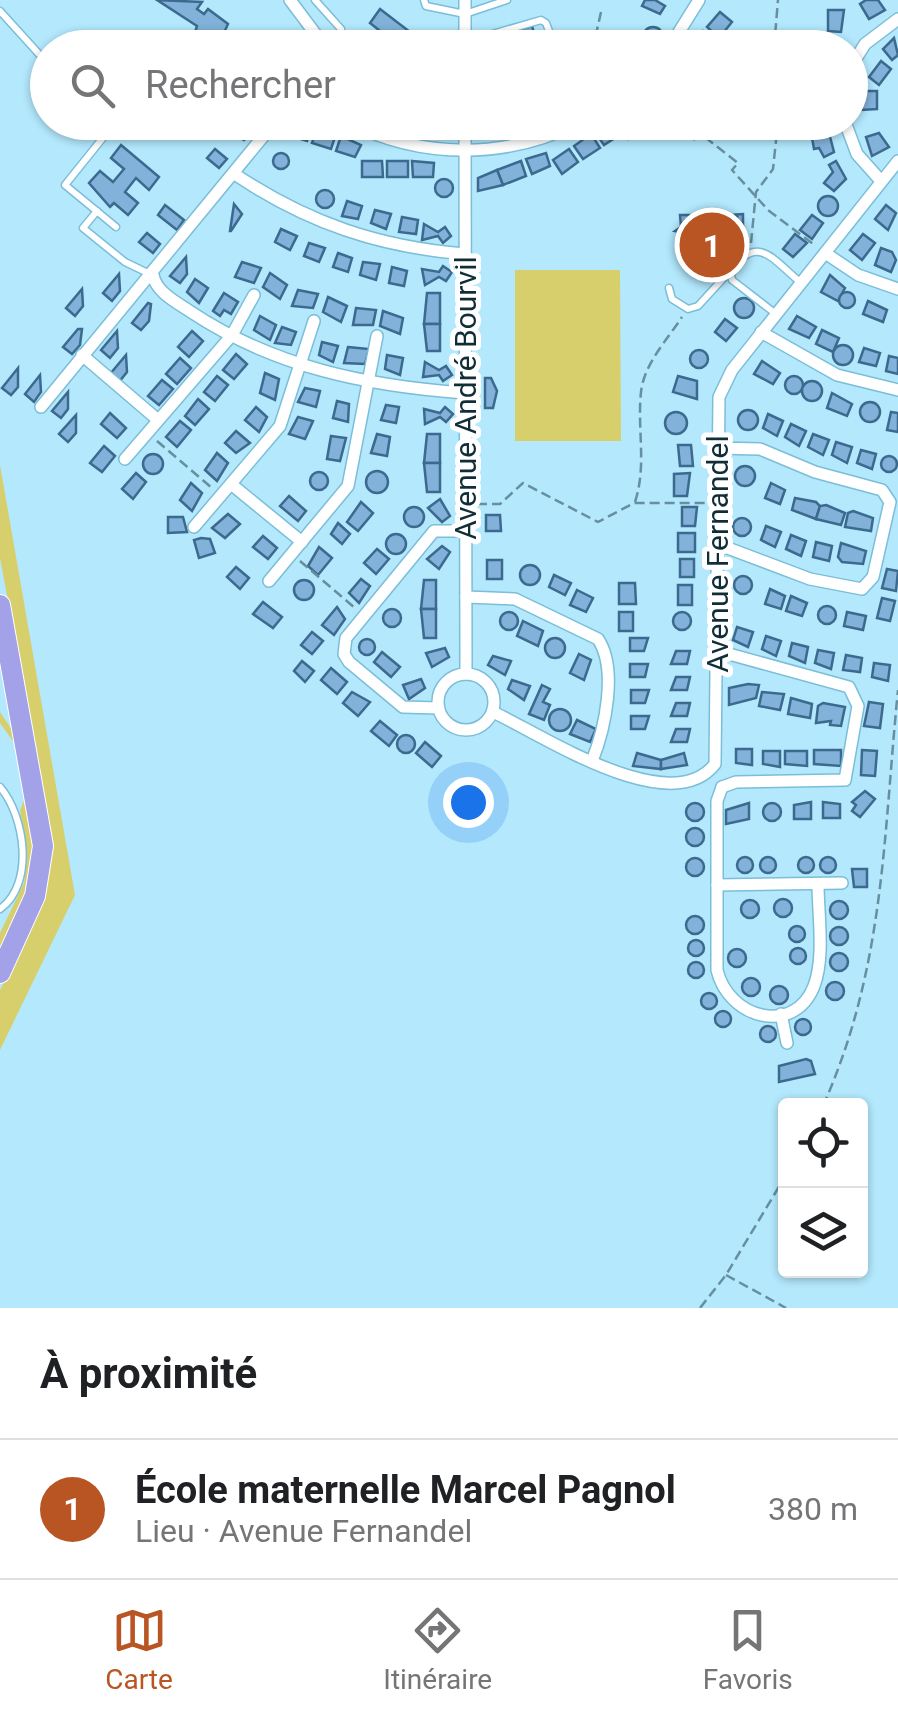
<!DOCTYPE html>
<html lang="fr">
<head>
<meta charset="utf-8">
<style>
  body { margin:0; font-family:Roboto,sans-serif; background:#f6f6f6; color:#202124 }
  .controls { position:absolute; right:30px; bottom:30px; display:grid; overflow:hidden; border-radius:10px; box-shadow:0 2px 8px #0004 }
  .controls button { width:90px; height:90px; display:grid; place-items:center; padding:0; border:0; border-bottom:2px solid #e0e0e0; background:#fff; color:#202124; font:50px sans-serif }
  .you { position:absolute; left:468px; top:802px; width:35px; height:35px; margin:-25px; border:8px solid #fff; border-radius:50%; background:#1a73e8; box-shadow:0 0 0 15px #1a73e833 }
  .badge { display:grid; place-items:center; width:65px; height:65px; border-radius:50%; background:#b95522; color:#fff; font-size:32px; font-weight:700 }
  .pin { position:absolute; translate:-50% -50%; border:5px solid #fff; box-shadow:0 2px 10px #0006 }
  .list { margin:0; padding:0; list-style:none }
  h2 { display:flex; justify-content:space-between; align-items:center; height:130px; margin:0; padding:0 40px; font-size:42px }
  h2 small { font-size:32px; font-weight:400; color:#757577 }
  .list li { display:grid; grid-template-columns:65px 1fr auto; gap:30px; align-items:center; box-sizing:border-box; height:140px; padding:0 40px; border-top:2px solid #e0e0e0 }
  .list b { display:block; font-size:38px; white-space:nowrap }
  .list p { margin:0; font-size:32px; white-space:nowrap; color:#757577 }
  .list em { font-size:32px; font-style:normal; color:#757577 }
  .icon { flex:none; width:55px; height:55px; fill:none; stroke:currentColor; stroke-width:2; stroke-linecap:round; stroke-linejoin:round }
  .map { position:relative; flex:none; width:898px; height:1308px; overflow:hidden }
  .search { position:absolute; background:#fff; box-shadow:0 2px 8px #0004; left:30px; right:30px; top:30px; height:110px; display:flex; align-items:center; gap:25px; box-sizing:border-box; padding:0 35px; border-radius:55px; color:#757577; font-size:38px }
  .sheet { height:270px; background:#fff }
  nav { display:flex; justify-content:space-around; align-items:center; box-sizing:border-box; height:140px; border-top:2px solid #e0e0e0; background:#fff; font-size:28px; color:#757577 }
  nav a { display:grid; justify-items:center; gap:5px }
  nav .on { color:#b95522 }
  .map>svg:first-child { display:block }
  .green { fill:#d7cf6c }
  .building { fill:#82b1d9; stroke:#3c6a8e; stroke-width:2.5 }
  .lines { fill:none; stroke-linecap:round; stroke-linejoin:round }
  .lane-casing { stroke:#7bbed8; stroke-width:9 }
  .street-casing { stroke:#7bbed8; stroke-width:14 }
  .highway-casing { stroke:#fff; stroke-width:22 }
  .path { stroke:#668f9f; stroke-width:2.5; stroke-dasharray:10 5; stroke-linecap:butt }
  .lane { stroke:#fff; stroke-width:6 }
  .street { stroke:#fff; stroke-width:11 }
  .highway { stroke:#a3a1e7; stroke-width:20 }
  .labels { text-anchor:middle; dominant-baseline:central; stroke-width:10; stroke-linejoin:round; paint-order:stroke }
  .street-label { font-size:30px; fill:#112d37; stroke:#fff }
</style>
</head>
<body>
<div class="map">
<svg width="898" height="1308" viewBox="0 0 898 1308">
  <rect width="100%" height="100%" fill="#b3e8fd"/>
  <!-- green -->
  <g class="green">
    <polygon points="515,270 620,270 621,441 515,441"/>
    <polygon points="0,465 75,895 0,1050 0,990 33,923 46,886 50,825 0,558"/>
    <polygon points="0,712 20,742 38,858 0,962 0,933 24,883 27,859 20,810 26,796 15,744 0,723"/>
  </g>
  <!-- building -->
  <g class="building">
    <polygon points="157,0 202,2 197,9 204,14 208,9 228,24 217,48 190,48 197,26"/>
    <polygon points="645,0 655,0 665,6 660,14 642,6"/>
    <polygon points="866,0 878,0 885,10 869,19 860,4"/>
    <polygon points="380,9 414,35 414,48 392,48 394,42 370,23"/>
    <polygon points="828,10 844,10 841,32 828,31"/>
    <polygon points="720,12 732,22 719,38 707,27"/>
    <polygon points="532,26 535,36 489,48 487,40"/>
    <circle cx="653" cy="37" r="10"/>
    <polygon points="703,31 715,41 710,48 691,48"/>
    <polygon points="894,38 898,55 892,60 883,49"/>
    <polygon points="881,61 891,69 879,85 869,77"/>
    <polygon points="864,91 877,91 877,109 861,110"/>
    <polygon points="258,122 253,136 250,134 244,140 236,136 239,122"/>
    <polygon points="290,122 312,126 307,141 288,135 284,130"/>
    <polygon points="412,122 433,122 433,135 412,133"/>
    <polygon points="614,122 621,134 604,145 595,132"/>
    <polygon points="638,122 643,134 628,139 623,125"/>
    <polygon points="317,128 336,134 331,149 312,143"/>
    <polygon points="828,129 834,152 824,157 819,148 814,149 811,132"/>
    <polygon points="879,133 889,147 872,156 866,137"/>
    <polygon points="591,134 600,148 583,159 574,146"/>
    <polygon points="341,136 361,145 355,157 336,151"/>
    <polygon points="121,145 159,177 149,190 136,178 125,192 138,203 128,215 114,203 110,207 89,183 100,171 113,182 124,169 111,158"/>
    <polygon points="215,149 227,159 219,168 207,158"/>
    <polygon points="569,149 578,162 562,174 553,160"/>
    <circle cx="281" cy="161" r="8"/>
    <polygon points="546,153 550,166 532,174 526,159"/>
    <polygon points="362,161 382,161 383,177 362,177"/>
    <rect x="387" y="161" width="21" height="16"/>
    <polygon points="412,161 434,163 433,177 413,177"/>
    <polygon points="521,161 526,176 503,185 497,170"/>
    <polygon points="836,161 846,179 834,191 824,183 833,172 829,165"/>
    <polygon points="497,170 503,185 478,191 478,178"/>
    <circle cx="444" cy="188" r="9"/>
    <circle cx="325" cy="199" r="9"/>
    <circle cx="828" cy="206" r="10"/>
    <polygon points="347,201 362,206 358,219 342,216"/>
    <polygon points="234,204 242,214 231,231 230,231"/>
    <polygon points="165,205 184,220 177,230 158,215"/>
    <polygon points="886,205 896,213 888,230 875,219"/>
    <polygon points="375,210 391,214 386,229 371,223"/>
    <polygon points="743,214 743,236 730,236 737,217 729,215"/>
    <polygon points="680,215 695,215 695,227 701,227 700,234 708,234 709,218 737,217 737,227 731,227 730,232 735,243 706,280 689,270 693,265 690,234 675,231 681,227"/>
    <polygon points="695,215 718,215 718,218 709,218 708,234 700,234 701,227 695,227"/>
    <polygon points="812,215 823,223 812,239 800,230"/>
    <polygon points="402,217 418,220 416,234 399,232"/>
    <polygon points="424,224 438,232 445,227 451,236 443,243 438,236 422,240"/>
    <polygon points="281,229 297,236 290,250 275,242"/>
    <polygon points="147,233 160,244 153,253 139,242"/>
    <polygon points="795,234 807,243 793,257 783,249"/>
    <polygon points="863,234 875,243 862,260 850,250"/>
    <polygon points="309,243 325,248 319,262 304,256"/>
    <polygon points="881,248 892,252 896,260 891,272 875,265"/>
    <polygon points="338,253 352,258 348,272 333,267"/>
    <polygon points="186,257 187,274 180,283 170,276"/>
    <polygon points="242,262 261,268 254,283 235,277"/>
    <polygon points="363,262 380,264 376,280 360,275"/>
    <polygon points="443,266 452,272 446,281 439,277 425,285 422,269 439,272"/>
    <polygon points="392,267 407,271 404,286 389,283"/>
    <polygon points="270,273 287,285 280,299 263,287"/>
    <polygon points="119,274 120,291 112,301 103,293"/>
    <polygon points="830,275 845,288 838,301 821,292"/>
    <polygon points="195,279 208,288 199,303 187,292"/>
    <polygon points="82,289 83,306 75,316 66,308"/>
    <polygon points="298,290 318,294 313,308 292,306"/>
    <circle cx="847" cy="300" r="8"/>
    <polygon points="224,293 238,302 231,314 224,310 220,316 213,311"/>
    <polygon points="427,293 440,293 440,324 424,324"/>
    <polygon points="328,297 347,306 341,322 323,312"/>
    <circle cx="744" cy="308" r="10"/>
    <polygon points="868,301 887,310 883,322 863,314"/>
    <polygon points="148,303 151,304 149,321 141,330 132,323"/>
    <polygon points="356,308 376,310 373,325 353,325"/>
    <polygon points="383,311 403,318 400,334 380,326"/>
    <polygon points="260,316 276,325 270,340 254,330"/>
    <polygon points="797,316 816,327 809,338 789,329"/>
    <polygon points="725,319 737,328 726,341 715,332"/>
    <polygon points="424,324 440,324 440,351 427,351"/>
    <polygon points="282,327 296,332 291,345 275,343"/>
    <polygon points="78,329 82,329 80,345 72,354 63,347"/>
    <polygon points="822,330 839,338 833,352 816,344"/>
    <polygon points="117,331 118,348 110,358 101,350"/>
    <polygon points="192,331 203,341 189,357 178,347"/>
    <polygon points="322,342 338,346 333,362 319,355"/>
    <circle cx="843" cy="355" r="10"/>
    <polygon points="348,347 369,349 365,364 344,363"/>
    <polygon points="864,348 880,353 876,366 859,362"/>
    <circle cx="699" cy="359" r="9"/>
    <polygon points="236,354 247,364 234,379 223,370"/>
    <polygon points="126,355 127,372 119,382 110,374"/>
    <polygon points="387,355 403,358 400,375 385,369"/>
    <polygon points="889,356 898,358 898,374 886,371"/>
    <polygon points="180,358 191,368 177,384 166,374"/>
    <polygon points="762,361 780,373 773,384 754,374"/>
    <polygon points="425,362 439,370 446,366 452,375 443,381 439,375 423,377"/>
    <polygon points="18,368 18,387 11,395 2,388"/>
    <polygon points="265,373 279,379 275,400 260,393"/>
    <polygon points="40,375 41,392 34,402 25,394"/>
    <circle cx="794" cy="385" r="9"/>
    <polygon points="217,376 228,385 215,401 204,392"/>
    <polygon points="678,376 697,381 697,399 673,392"/>
    <polygon points="485,378 491,378 497,391 493,408 485,408"/>
    <polygon points="162,380 173,389 159,405 148,396"/>
    <circle cx="812" cy="391" r="10"/>
    <polygon points="305,388 320,391 316,407 298,402"/>
    <polygon points="68,392 68,409 61,418 52,411"/>
    <polygon points="832,393 852,404 847,416 827,408"/>
    <polygon points="198,399 209,409 195,425 185,416"/>
    <polygon points="337,401 349,404 348,422 333,418"/>
    <circle cx="870" cy="412" r="10"/>
    <polygon points="386,405 399,407 396,423 381,420"/>
    <polygon points="256,407 267,417 259,432 245,420"/>
    <polygon points="445,407 453,414 446,422 440,417 425,424 424,409 440,413"/>
    <circle cx="748" cy="420" r="10"/>
    <polygon points="891,412 898,413 898,432 887,430"/>
    <circle cx="676" cy="423" r="11"/>
    <polygon points="110,413 126,428 117,438 101,424"/>
    <polygon points="768,414 783,421 777,436 763,428"/>
    <polygon points="76,415 76,433 68,442 59,434"/>
    <polygon points="298,417 313,421 305,439 289,434"/>
    <polygon points="180,421 191,430 177,447 166,437"/>
    <polygon points="791,424 806,431 799,446 785,437"/>
    <polygon points="236,431 250,443 236,453 225,443"/>
    <polygon points="377,434 390,437 387,456 371,453"/>
    <polygon points="427,434 440,434 440,463 424,463"/>
    <polygon points="813,434 829,440 823,455 808,447"/>
    <polygon points="331,436 346,438 340,461 327,459"/>
    <polygon points="836,442 852,447 847,463 832,455"/>
    <polygon points="678,445 691,445 693,466 680,466"/>
    <polygon points="104,446 115,456 102,472 90,463"/>
    <polygon points="861,450 876,454 872,469 857,463"/>
    <polygon points="217,453 228,463 217,481 205,470"/>
    <circle cx="153" cy="464" r="10"/>
    <circle cx="889" cy="464" r="8"/>
    <polygon points="424,463 440,463 440,492 427,492"/>
    <circle cx="745" cy="476" r="10"/>
    <circle cx="377" cy="482" r="11"/>
    <circle cx="319" cy="481" r="9"/>
    <polygon points="136,473 146,482 133,499 122,489"/>
    <polygon points="690,473 687,496 674,496 674,474"/>
    <polygon points="191,483 202,493 192,511 180,500"/>
    <polygon points="771,483 785,490 780,504 765,498"/>
    <polygon points="289,496 306,511 298,521 280,506"/>
    <polygon points="795,498 816,502 820,506 816,519 792,510"/>
    <polygon points="440,499 450,516 442,522 428,508"/>
    <polygon points="361,502 373,513 358,531 347,522"/>
    <polygon points="826,505 845,513 841,525 816,519 820,506"/>
    <polygon points="682,507 697,507 695,526 682,526"/>
    <circle cx="414" cy="517" r="10"/>
    <polygon points="853,511 873,518 871,531 845,527 848,513"/>
    <polygon points="228,514 240,524 225,538 212,528"/>
    <polygon points="486,515 500,515 501,531 486,531"/>
    <polygon points="168,517 183,517 187,532 168,533"/>
    <circle cx="742" cy="527" r="9"/>
    <polygon points="338,523 350,534 342,544 331,534"/>
    <polygon points="766,526 781,532 775,547 761,540"/>
    <rect x="678" y="533" width="17" height="19"/>
    <circle cx="396" cy="544" r="10"/>
    <polygon points="791,535 806,541 801,556 786,549"/>
    <polygon points="263,536 277,548 268,559 253,547"/>
    <polygon points="201,538 210,539 215,553 199,558 194,540"/>
    <polygon points="816,542 832,546 829,561 813,557"/>
    <polygon points="841,543 866,551 863,564 842,562 838,557"/>
    <polygon points="442,546 450,552 439,569 427,559"/>
    <polygon points="319,547 332,558 318,575 308,566"/>
    <polygon points="377,549 389,559 376,574 364,563"/>
    <rect x="680" y="559" width="14" height="18"/>
    <rect x="487" y="560" width="15" height="19"/>
    <circle cx="530" cy="575" r="10"/>
    <polygon points="236,567 249,578 240,589 227,577"/>
    <polygon points="887,569 898,571 896,591 882,588"/>
    <polygon points="554,575 571,583 565,595 549,587"/>
    <circle cx="743" cy="585" r="9"/>
    <polygon points="361,579 370,586 359,603 349,593"/>
    <polygon points="424,580 436,580 436,609 421,609"/>
    <circle cx="304" cy="590" r="10"/>
    <polygon points="619,583 635,583 636,604 619,604"/>
    <rect x="678" y="585" width="14" height="20"/>
    <polygon points="770,589 785,596 781,609 765,604"/>
    <polygon points="577,590 593,598 586,612 570,605"/>
    <polygon points="791,596 807,603 802,616 786,611"/>
    <polygon points="882,598 895,601 890,621 877,618"/>
    <polygon points="263,602 282,617 273,628 253,614"/>
    <circle cx="827" cy="615" r="9"/>
    <polygon points="337,607 345,619 334,635 322,625"/>
    <circle cx="392" cy="618" r="9"/>
    <polygon points="421,609 436,609 436,638 424,638"/>
    <circle cx="682" cy="621" r="9"/>
    <circle cx="509" cy="621" r="9"/>
    <rect x="619" y="612" width="14" height="19"/>
    <polygon points="847,612 866,616 863,630 844,626"/>
    <polygon points="523,621 543,631 538,646 517,636"/>
    <polygon points="737,627 753,632 748,647 733,640"/>
    <polygon points="312,632 323,641 312,654 301,645"/>
    <polygon points="766,636 781,641 776,656 762,649"/>
    <circle cx="555" cy="648" r="10"/>
    <polygon points="630,638 648,638 644,651 630,651"/>
    <circle cx="367" cy="647" r="8"/>
    <polygon points="792,643 808,647 805,663 789,656"/>
    <polygon points="445,648 449,657 432,667 426,653"/>
    <polygon points="818,650 834,653 831,669 815,663"/>
    <polygon points="676,651 690,651 687,664 671,664"/>
    <polygon points="382,652 400,667 391,677 374,662"/>
    <polygon points="579,654 591,660 584,680 570,673"/>
    <polygon points="846,655 862,658 860,672 843,670"/>
    <polygon points="493,656 511,661 505,675 488,665"/>
    <polygon points="302,661 314,671 305,682 294,671"/>
    <polygon points="874,663 890,665 888,681 872,677"/>
    <polygon points="630,664 648,664 645,677 630,677"/>
    <polygon points="331,668 347,682 337,694 321,680"/>
    <polygon points="676,677 690,677 687,690 671,690"/>
    <polygon points="421,679 425,688 409,699 403,685"/>
    <polygon points="512,680 530,686 524,700 508,689"/>
    <polygon points="748,684 759,685 756,698 729,705 729,688"/>
    <polygon points="542,685 550,689 543,702 550,705 544,720 529,714"/>
    <polygon points="631,690 649,690 645,703 631,703"/>
    <polygon points="352,692 370,702 358,716 343,703"/>
    <polygon points="762,692 784,694 780,710 759,706"/>
    <polygon points="791,698 812,704 810,718 788,714"/>
    <polygon points="869,702 883,704 880,728 864,726"/>
    <polygon points="676,703 690,703 687,716 671,716"/>
    <polygon points="823,703 845,707 841,726 830,725 831,721 816,723 818,706"/>
    <circle cx="560" cy="720" r="11"/>
    <polygon points="631,716 649,716 645,729 631,729"/>
    <polygon points="577,720 596,729 590,742 570,734"/>
    <polygon points="380,721 397,735 389,746 371,731"/>
    <polygon points="676,729 690,729 687,742 671,742"/>
    <circle cx="406" cy="744" r="9"/>
    <polygon points="425,742 441,756 432,767 416,753"/>
    <polygon points="736,749 752,749 752,765 736,763"/>
    <polygon points="814,750 841,750 841,766 814,764"/>
    <polygon points="862,750 877,751 875,776 861,775"/>
    <polygon points="763,751 780,751 780,767 763,764"/>
    <polygon points="785,751 807,751 807,766 785,764"/>
    <polygon points="637,753 661,760 661,769 633,766"/>
    <polygon points="684,753 687,765 661,769 661,760"/>
    <polygon points="865,791 875,799 860,817 852,811 856,805 852,802"/>
    <polygon points="811,802 811,819 794,819 794,805"/>
    <polygon points="823,802 840,804 840,818 823,818"/>
    <circle cx="695" cy="812" r="9"/>
    <polygon points="749,803 749,819 726,824 726,810"/>
    <circle cx="772" cy="812" r="9"/>
    <circle cx="695" cy="837" r="9"/>
    <circle cx="768" cy="865" r="8"/>
    <circle cx="745" cy="865" r="8"/>
    <circle cx="828" cy="865" r="8"/>
    <circle cx="806" cy="865" r="8"/>
    <circle cx="695" cy="867" r="9"/>
    <polygon points="852,869 867,869 867,887 854,887"/>
    <circle cx="783" cy="908" r="9"/>
    <circle cx="750" cy="909" r="9"/>
    <circle cx="839" cy="910" r="9"/>
    <circle cx="695" cy="925" r="9"/>
    <circle cx="797" cy="934" r="8"/>
    <circle cx="839" cy="936" r="9"/>
    <circle cx="696" cy="948" r="8"/>
    <circle cx="798" cy="956" r="8"/>
    <circle cx="737" cy="958" r="9"/>
    <circle cx="839" cy="962" r="9"/>
    <circle cx="696" cy="970" r="8"/>
    <circle cx="751" cy="987" r="9"/>
    <circle cx="835" cy="991" r="9"/>
    <circle cx="779" cy="995" r="9"/>
    <circle cx="709" cy="1001" r="8"/>
    <circle cx="723" cy="1019" r="8"/>
    <circle cx="803" cy="1027" r="8"/>
    <circle cx="768" cy="1034" r="8"/>
    <polygon points="806,1059 811,1061 815,1074 779,1082 779,1066"/>
  </g>
  <g class="lines">
    <!-- lane casing -->
    <g class="lane-casing">
      <g id="lane">
        <polyline points="315,0 341,29"/>
        <polyline points="424,0 426,6 465,14 507,0"/>
        <polyline points="0,11 48,64"/>
        <polyline points="465,42 541,20 546,23 552,39 549,48"/>
        <polyline points="507,45 507,48"/>
        <polyline points="340,48 352,38 367,48"/>
        <polyline points="440,48 440,39 465,38"/>
        <polyline points="106,134 65,185 116,227"/>
        <polyline points="97,211 83,228 125,262 150,274"/>
        <polyline points="669,288 672,299 688,309 698,306 730,271"/>
        <path d="M776 314 732 280 730 271C758 233 772 259 800 282"/>
        <path d="M0 787C25 816 35 884 0 909"/>
      </g>
    </g>
    <!-- street casing -->
    <g class="street-casing">
      <g id="street">
        <polyline points="290,0 326,48"/>
        <polyline points="465,0 465,48"/>
        <polyline points="669,48 699,0"/>
        <polyline points="850,68 865,44 898,19"/>
        <path d="M348 122C421 159 506 160 580 122"/>
        <polyline points="465,122 466,674"/>
        <polyline points="845,122 857,154 881,181"/>
        <path d="M236 175C308 223 379 247 465 254"/>
        <polyline points="825,253 858,275 898,289"/>
        <path d="M153 275C156 292 176 302 191 312 274 367 367 386 465 393"/>
        <polyline points="761,332 837,375 898,390"/>
        <polyline points="82,355 158,420"/>
        <polyline points="41,407 275,122"/>
        <polyline points="716,448 760,449 815,472 882,490 890,502 873,577 862,589 810,579 717,544"/>
        <polyline points="125,459 232,335 254,295"/>
        <polyline points="231,484 302,542"/>
        <polyline points="194,527 280,426 314,321"/>
        <polyline points="269,581 348,486 377,336"/>
        <path d="M466 597 515 599 598 639C618 669 605 729 592 761"/>
        <polyline points="718,651 849,687 858,706 845,780 736,782 722,787"/>
        <circle cx="466" cy="702" r="28"/>
        <polyline points="438,708 403,707 349,662 344,654 346,638 434,531 466,531"/>
        <path d="M493 712C542 735 671 821 715 764L719 397 732 370 898 161"/>
        <path d="M722 787 717 801V970C728 1018 794 1037 814 986 825 957 818 914 818 884"/>
        <polyline points="717,885 842,883"/>
        <polyline points="781,1014 787,1043"/>
      </g>
    </g>
    <!-- highway casing -->
    <g class="highway-casing">
      <polyline id="highway" points="0,605 43,846 35,896 0,973"/>
    </g>
    <!-- path -->
    <g class="path">
      <polyline points="601,12 595,39 603,48"/>
      <polyline points="774,48 778,0"/>
      <polyline points="671,122 692,141 701,134 738,163 732,170 768,210 816,246"/>
      <polyline points="751,243 756,192 773,169 778,122"/>
      <polyline points="157,441 212,488"/>
      <path d="M635 502C647 465 637 430 641 392 644 364 667 340 682 317"/>
      <polyline points="477,504 500,504 523,483 598,522 634,503 707,503"/>
      <polyline points="300,561 355,608"/>
      <path d="M823 1106C885 966 883 839 898 690"/>
      <polyline points="726,1275 786,1308"/>
      <polyline points="700,1308 726,1275 786,1175"/>
    </g>
    <!-- lane -->
    <use href="#lane" class="lane"/>
    <!-- street -->
    <use href="#street" class="street"/>
    <!-- highway -->
    <use href="#highway" class="highway"/>
  </g>
  <g class="labels">
    <!-- street labels -->
    <g class="street-label">
      <text transform="translate(465 398) rotate(-90)">Avenue André Bourvil</text>
      <text transform="translate(717 554) rotate(-90)">Avenue Fernandel</text>
    </g>
  </g>
</svg>
<div class="controls">
<button><svg class="icon" aria-label="locate" viewBox="0 0 24 24"><circle cx="12" cy="12" r="6"/><path d="M12 2v4M12 18v4M2 12h4M18 12h4"/></svg></button>
<button><svg class="icon" aria-label="layers" viewBox="0 0 24 24"><path d="M12 4l9 5-9 5-9-5zM3 14l9 5 9-5"/></svg></button>
</div>
<div class="you"></div>
<div class="pin badge" style="left:712px;top:245px">1</div>
<div class="search"><svg class="icon" aria-label="search" viewBox="0 0 24 24"><circle cx="10" cy="10" r="6"/><path d="M15 15l6 6"/></svg>Rechercher</div>
</div>
<section class="sheet">
<h2>À proximité<small></small></h2>
<ul class="list">
<li><span class="badge">1</span><div><b>École maternelle Marcel Pagnol</b><p>Lieu · Avenue Fernandel</p></div><em>380 m</em></li>
</ul>
</section>
<nav>
<a class="on"><svg class="icon" aria-label="map" viewBox="0 0 24 24"><path d="M3 6l6-2 6 2 6-2v14l-6 2-6-2-6 2zM9 4v14M15 6v14"/></svg>Carte</a>
<a><svg class="icon" aria-label="directions" viewBox="0 0 24 24"><path d="M12 3l9 9-9 9-9-9zM9 14v-3h6M13 9l2 2-2 2"/></svg>Itinéraire</a>
<a><svg class="icon" aria-label="saved" viewBox="0 0 24 24"><path d="M7 4h10v16l-5-4-5 4z"/></svg>Favoris</a>
</nav>
</body>
</html>
